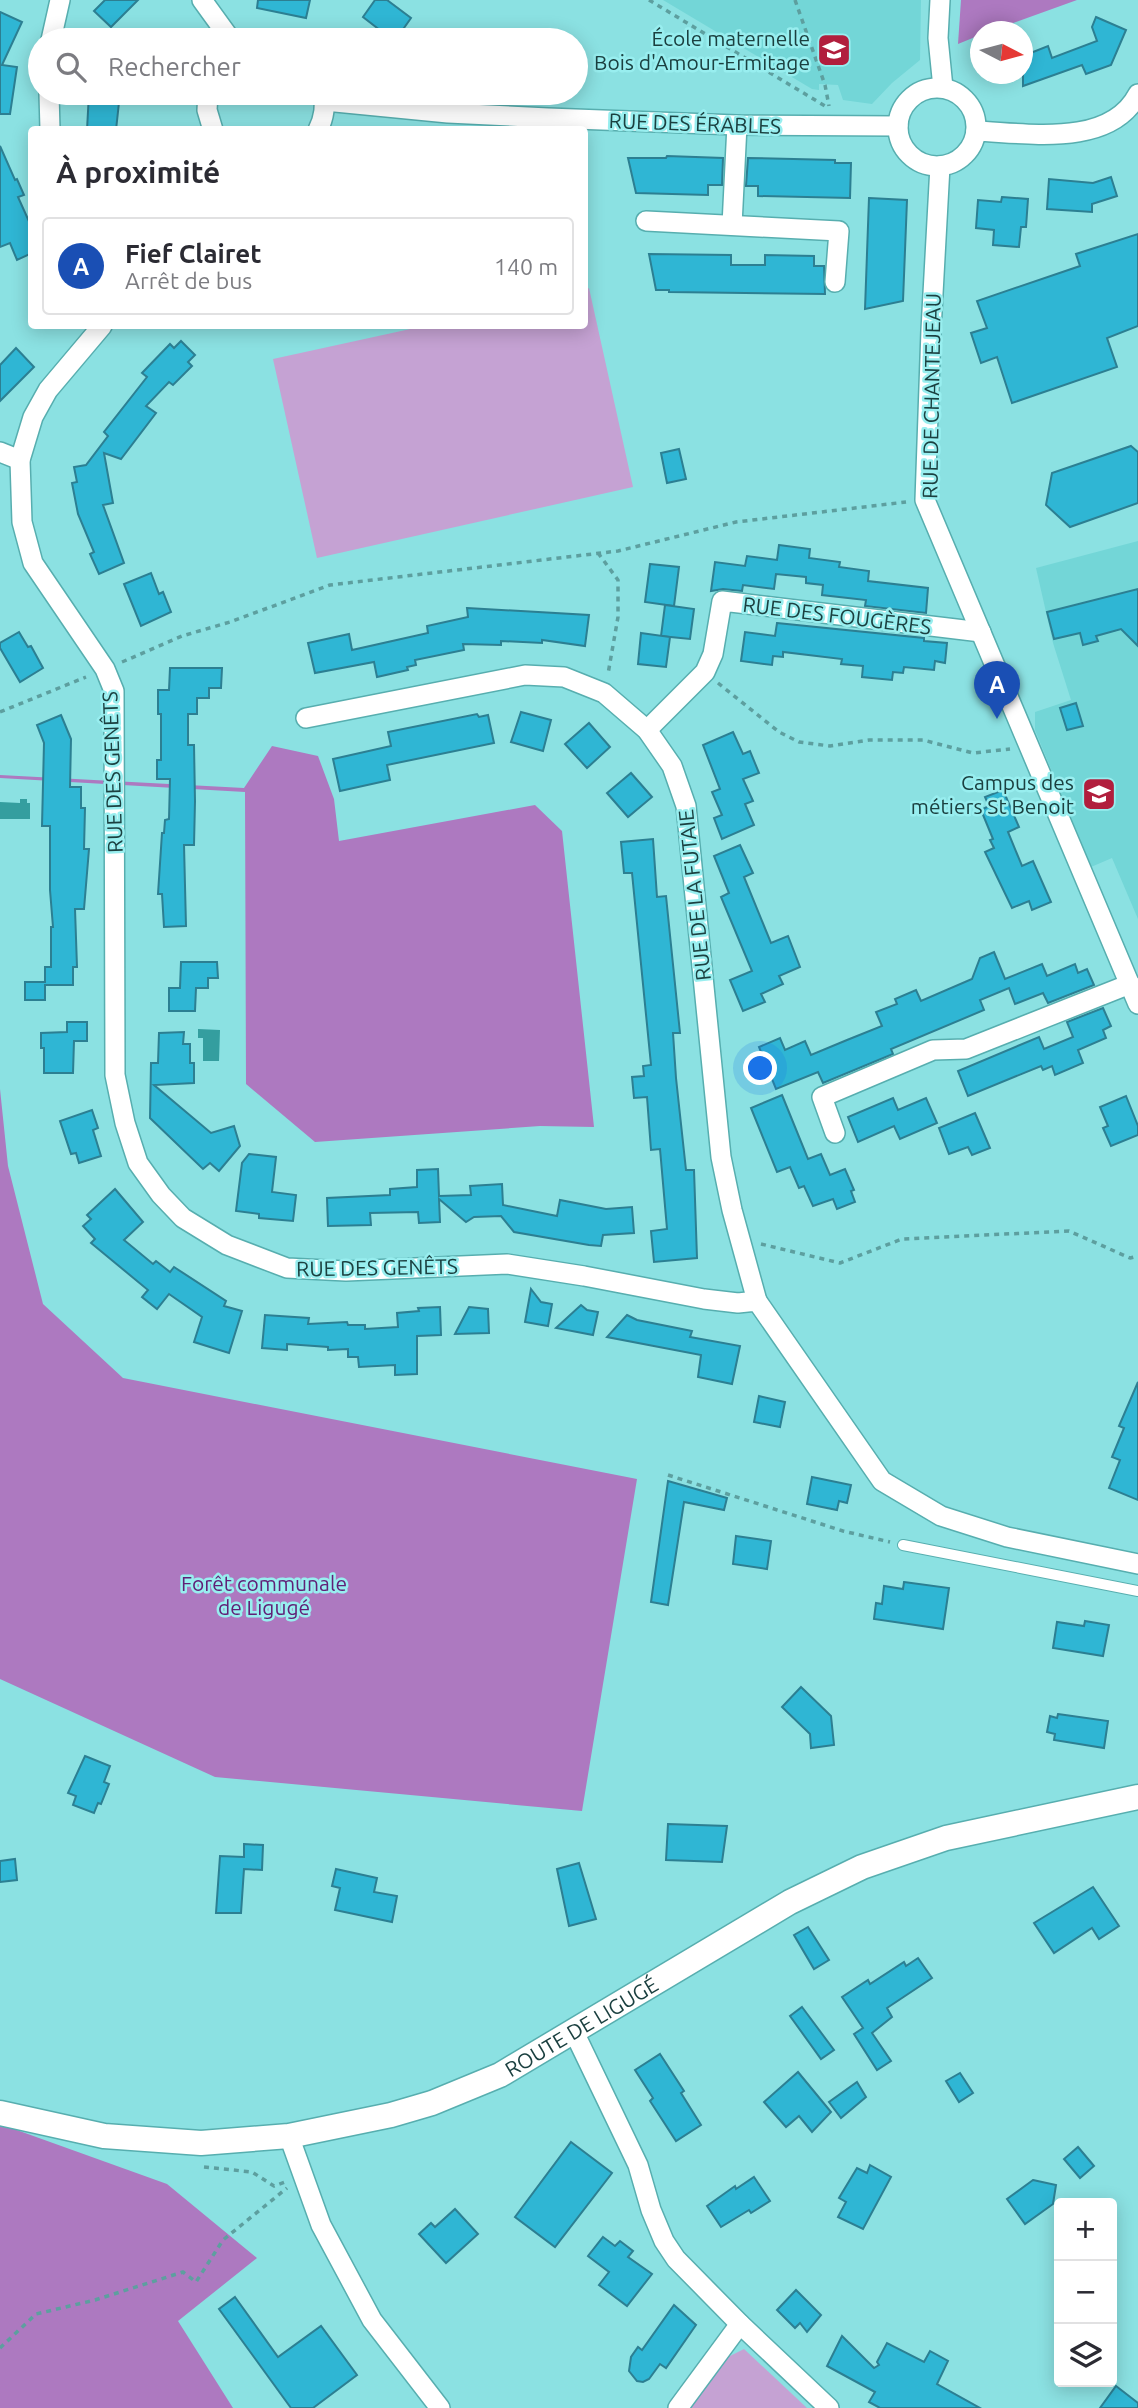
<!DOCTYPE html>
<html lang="fr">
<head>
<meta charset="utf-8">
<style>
  body { margin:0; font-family:Ubuntu,sans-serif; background:#f7f7f7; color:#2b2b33 }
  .controls { position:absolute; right:21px; bottom:21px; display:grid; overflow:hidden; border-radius:7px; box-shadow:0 4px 18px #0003 }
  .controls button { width:63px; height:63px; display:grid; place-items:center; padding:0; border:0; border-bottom:2px solid #e1e1e2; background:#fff; color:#2b2b33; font:35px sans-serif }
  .compass { position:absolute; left:970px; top:21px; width:63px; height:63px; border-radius:50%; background:#fff; box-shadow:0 4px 18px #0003; rotate:96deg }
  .you { position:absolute; left:761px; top:1069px; width:24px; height:24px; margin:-18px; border:5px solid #fff; border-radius:50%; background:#1a73e8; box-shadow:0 0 0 10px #1a73e833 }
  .badge { display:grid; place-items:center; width:46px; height:46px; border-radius:50%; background:#7c3aed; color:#fff; font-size:23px; font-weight:700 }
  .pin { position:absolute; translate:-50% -58px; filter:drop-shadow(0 2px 4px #0008) }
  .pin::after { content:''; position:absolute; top:37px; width:24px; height:21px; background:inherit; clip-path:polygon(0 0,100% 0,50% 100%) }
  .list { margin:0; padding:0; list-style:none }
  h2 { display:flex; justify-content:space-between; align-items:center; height:91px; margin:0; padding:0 28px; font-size:30px }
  h2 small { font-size:23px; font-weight:400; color:#7c7c81 }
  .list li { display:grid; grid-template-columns:46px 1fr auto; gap:21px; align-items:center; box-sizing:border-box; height:98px; margin:0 14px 14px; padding:0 14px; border:2px solid #e1e1e2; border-radius:7px }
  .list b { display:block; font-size:26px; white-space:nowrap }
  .list p { margin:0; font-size:23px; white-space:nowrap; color:#7c7c81 }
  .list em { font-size:23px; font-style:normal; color:#7c7c81 }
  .icon { flex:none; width:38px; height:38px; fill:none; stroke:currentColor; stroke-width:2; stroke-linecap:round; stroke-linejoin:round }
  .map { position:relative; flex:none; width:1138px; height:2408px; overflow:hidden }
  .search { position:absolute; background:#fff; box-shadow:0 4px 18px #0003; left:28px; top:28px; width:560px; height:77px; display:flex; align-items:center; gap:18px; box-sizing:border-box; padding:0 24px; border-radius:38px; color:#7c7c81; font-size:26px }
  .panel { position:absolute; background:#fff; box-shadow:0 4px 18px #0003; left:28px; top:126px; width:560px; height:203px; border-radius:7px }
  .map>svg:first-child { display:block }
  .built { fill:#73d6d7 }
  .green { fill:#c5a2d3 }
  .forest { fill:#ad79c0 }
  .water { fill:#349e9f }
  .building { fill:#2fb6d4; stroke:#2c7f92; stroke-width:2 }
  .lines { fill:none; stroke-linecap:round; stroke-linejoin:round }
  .service-casing { stroke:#57aeaf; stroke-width:12 }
  .minor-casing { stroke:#57aeaf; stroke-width:22 }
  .tertiary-casing { stroke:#57aeaf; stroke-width:27 }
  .path { stroke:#5d9f9f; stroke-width:3.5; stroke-dasharray:5 5; stroke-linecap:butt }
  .service { stroke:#fff; stroke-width:10 }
  .minor { stroke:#fff; stroke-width:19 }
  .tertiary { stroke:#fff; stroke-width:24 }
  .labels { text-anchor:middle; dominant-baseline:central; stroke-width:5; stroke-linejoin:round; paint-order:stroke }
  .poi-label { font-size:21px; fill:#1b4040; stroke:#98eeef; text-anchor:end }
  .street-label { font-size:21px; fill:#1b4040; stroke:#98eeef }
  .park-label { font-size:21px; fill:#612076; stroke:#98eeef }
</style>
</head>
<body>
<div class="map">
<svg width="1138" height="2408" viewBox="0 0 1138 2408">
  <rect width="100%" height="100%" fill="#8be1e2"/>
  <!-- built -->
  <g class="built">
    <polygon points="663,0 921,0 920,60 892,83 872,104 843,100 838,85 819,84 819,90 812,89"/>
    <polygon points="1138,541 1138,919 1112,858 1091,867 1035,730 1035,712 1071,700 1053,643 1036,568"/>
  </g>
  <!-- green -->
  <g class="green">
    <polygon points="589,288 633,487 317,558 273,359 424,326 584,326 585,290"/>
    <polygon points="744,2349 807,2408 688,2408 720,2361"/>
  </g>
  <!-- forest -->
  <g class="forest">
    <polygon points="961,0 1077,0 991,31 981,32 980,35 958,44"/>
    <polygon points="272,746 318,756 334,799 339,841 535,805 562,831 594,1127 540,1126 315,1142 246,1084 245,792 0,778 0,775 244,788"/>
    <polygon points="0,1089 8,1166 43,1304 123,1378 637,1479 582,1811 215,1777 0,1679"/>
    <polygon points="0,2124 167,2184 257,2258 178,2321 233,2408 0,2408"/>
  </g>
  <!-- water -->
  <g class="water">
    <polygon points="20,799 27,799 27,803 30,803 30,819 0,819 0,802 20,803"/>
    <polygon points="198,1029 220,1030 219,1061 203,1061 203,1038 198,1038"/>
  </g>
  <!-- building -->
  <g class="building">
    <polygon points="105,0 138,0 111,27 94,11"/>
    <polygon points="258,0 310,0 306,18 257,8"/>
    <polygon points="375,0 387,0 411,18 404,28 422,40 388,40 379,34 381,31 363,17"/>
    <polygon points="0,12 22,22 2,65 17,67 10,114 0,114"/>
    <polygon points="1096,17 1126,30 1111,65 1086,74 1082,65 1023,86 1023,56 1048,46 1052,58 1097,41 1092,27"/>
    <polygon points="89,93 120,93 116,130 87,130"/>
    <polygon points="0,146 15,180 17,179 24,195 18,197 32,228 32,253 17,260 10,243 0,247"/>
    <polygon points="667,156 723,158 722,185 708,185 708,195 636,193 628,158 666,158"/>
    <polygon points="748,158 835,160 835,163 851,163 850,198 758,196 758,186 746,186"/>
    <polygon points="1111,177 1117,196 1092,204 1092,212 1047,209 1049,179 1093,183"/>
    <polygon points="1002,197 1028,199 1026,227 1021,227 1019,247 993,245 994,230 976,228 978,200 1001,202"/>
    <polygon points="869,198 907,200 903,301 865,309"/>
    <polygon points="1138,234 1138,326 1107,338 1117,367 1012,403 997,357 981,363 971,333 987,328 977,301 1080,266 1076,254"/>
    <polygon points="649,254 731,255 731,265 765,265 765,255 814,256 814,266 824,266 825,294 669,292 669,290 656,290"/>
    <polygon points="181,341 195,355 188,362 192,366 173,385 169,382 146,406 156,413 121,459 104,453 113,503 103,505 124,563 99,574 90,554 94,552 78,514 72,483 77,482 74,467 86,465 108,436 104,432 147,377 142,373 170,344 174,348"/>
    <polygon points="16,348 34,367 0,401 0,365"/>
    <polygon points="1131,446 1138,452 1138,503 1070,527 1046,505 1052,473"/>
    <polygon points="679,449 686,479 667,483 661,453"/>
    <polygon points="779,545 810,549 809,558 840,562 839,567 869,571 868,581 928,588 926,613 865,606 866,600 822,595 823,585 806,583 806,577 776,574 774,589 743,585 742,591 723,589 711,591 715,562 745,566 747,556 777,560"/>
    <polygon points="650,564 679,567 674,606 645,602"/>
    <polygon points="151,573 159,594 163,592 171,612 141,626 124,584"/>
    <polygon points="1138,589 1138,646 1121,629 1096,636 1098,641 1083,645 1080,633 1054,639 1047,612"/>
    <polygon points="665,605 694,609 690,639 661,636"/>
    <polygon points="467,608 589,615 585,646 542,640 542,643 501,641 501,645 463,644 464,650 415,660 416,665 407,667 408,670 377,677 374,662 315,673 308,643 349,634 352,650 428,633 427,626 468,617"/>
    <polygon points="777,623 924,638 924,641 947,643 945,663 935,661 934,670 904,667 903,673 893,672 892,680 862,677 863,666 841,664 842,659 783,652 783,657 773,656 772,665 741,661 745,632 775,636"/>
    <polygon points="19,632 28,647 31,646 43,668 20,682 0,648 0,643"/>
    <polygon points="641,633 670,637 666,667 638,664"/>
    <polygon points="170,668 222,668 221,688 209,688 209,698 197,698 197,714 188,714 188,745 194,745 195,801 194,845 184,845 186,926 164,927 162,894 158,894 162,833 164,833 165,820 169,819 170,779 157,779 157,760 161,760 161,714 158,714 158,690 169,690"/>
    <polygon points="1076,703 1083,726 1067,730 1060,708"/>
    <polygon points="521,712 551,720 543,751 511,742"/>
    <polygon points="477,714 479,717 488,715 494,743 387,765 390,780 340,791 333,759 391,746 388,732"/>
    <polygon points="61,715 71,739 70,787 81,787 81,808 85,808 84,849 89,849 84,909 75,909 77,967 73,967 73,985 45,985 45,1000 25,1000 25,982 45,982 45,967 51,967 51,927 53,927 50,890 50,826 42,826 44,743 37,725"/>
    <polygon points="589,723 610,747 587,768 565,744"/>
    <polygon points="733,732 743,754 750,751 759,773 743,779 753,801 745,804 754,825 722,839 714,818 722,815 712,792 720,789 703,745"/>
    <polygon points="631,773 652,797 628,817 607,793"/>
    <polygon points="1003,790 1019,827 1008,832 1022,866 1033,861 1051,902 1032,910 1029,901 1012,908 985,852 994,848 990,840 993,839 981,810 989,806 985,797"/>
    <polygon points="653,839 657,897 666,896 680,1033 673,1033 676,1078 686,1170 694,1170 697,1258 654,1262 651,1231 667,1229 660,1149 651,1150 647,1097 634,1098 632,1077 644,1076 643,1066 651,1065 632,873 624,873 621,842"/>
    <polygon points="740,845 753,873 744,877 771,943 788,936 800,967 779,976 783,984 761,994 765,1002 743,1011 730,980 752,971 721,897 729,893 714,856"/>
    <polygon points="994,952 1005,979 1042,964 1047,976 1075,964 1078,973 1087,969 1094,985 1048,1003 1043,993 1015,1004 1009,988 980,1000 984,1010 891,1049 893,1054 823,1083 818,1072 776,1089 759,1047 780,1038 785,1050 805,1041 811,1055 847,1040 882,1026 876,1012 897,1004 895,999 916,990 921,1001 972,979 980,958"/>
    <polygon points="181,962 217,962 218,978 208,978 208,988 196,988 195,1011 169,1011 169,988 180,988"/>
    <polygon points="1103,1008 1111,1026 1103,1030 1106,1038 1078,1050 1083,1063 1055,1075 1052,1066 1043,1070 1041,1066 968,1096 958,1071 1039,1037 1044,1049 1073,1037 1067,1022"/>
    <polygon points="67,1022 87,1022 87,1041 74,1041 73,1073 44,1073 44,1048 41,1048 41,1033 67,1032"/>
    <polygon points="184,1032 183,1044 190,1044 190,1063 194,1063 194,1083 154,1085 211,1133 234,1126 240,1146 219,1171 210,1163 203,1169 150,1118 151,1063 158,1063 159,1033"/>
    <polygon points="782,1095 808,1159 821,1154 830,1175 845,1169 854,1190 851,1191 855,1202 837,1209 833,1199 813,1206 804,1186 799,1188 790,1167 777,1172 751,1108"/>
    <polygon points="1126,1096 1138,1126 1138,1135 1111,1146 1103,1128 1108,1126 1100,1107"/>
    <polygon points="893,1098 898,1110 926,1098 937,1123 900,1139 894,1126 858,1142 848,1117"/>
    <polygon points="92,1110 98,1128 93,1130 101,1156 79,1163 76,1153 71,1154 60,1121"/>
    <polygon points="975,1113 990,1148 972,1155 968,1147 949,1154 939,1128"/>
    <polygon points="249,1154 276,1157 272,1192 296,1195 293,1221 259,1218 259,1214 236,1211 242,1163"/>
    <polygon points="438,1169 439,1196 471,1195 470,1186 502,1184 503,1205 557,1216 560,1200 606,1209 632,1207 634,1233 603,1235 601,1246 589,1245 514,1232 501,1216 474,1217 466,1222 439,1199 440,1222 419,1223 418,1212 370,1213 371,1225 328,1226 327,1198 390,1195 390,1189 417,1187 417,1170"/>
    <polygon points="115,1189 143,1222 124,1240 153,1264 156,1261 170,1272 174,1267 226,1301 224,1306 242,1311 229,1353 194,1342 202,1317 169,1294 157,1309 142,1297 148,1290 91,1243 95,1239 83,1226 91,1219 87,1215"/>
    <polygon points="531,1289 541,1302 552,1304 548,1326 525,1322"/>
    <polygon points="581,1305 587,1310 598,1312 593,1335 556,1328"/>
    <polygon points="440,1307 441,1335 417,1336 417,1374 395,1375 395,1365 359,1367 358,1357 348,1357 348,1349 328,1350 328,1347 287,1344 287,1350 262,1348 265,1315 309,1318 308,1324 347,1322 348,1325 365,1325 365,1329 398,1327 397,1313 419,1311 418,1308"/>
    <polygon points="469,1307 488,1309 489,1333 455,1334"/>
    <polygon points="627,1315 637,1320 692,1331 690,1337 740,1346 732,1384 698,1377 701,1355 607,1337"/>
    <polygon points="1138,1382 1138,1500 1109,1488 1120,1460 1112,1457 1124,1428 1119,1426"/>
    <polygon points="759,1396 785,1402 780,1427 754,1422"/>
    <polygon points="812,1477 851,1485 847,1503 839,1501 837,1510 807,1504"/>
    <polygon points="668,1481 727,1498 724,1510 684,1502 668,1605 651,1602"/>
    <polygon points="736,1536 771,1541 767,1569 733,1564"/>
    <polygon points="904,1582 949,1588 943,1629 874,1619 876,1603 882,1604 884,1586 903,1589"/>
    <polygon points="1085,1621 1109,1625 1103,1656 1053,1648 1057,1622 1084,1626"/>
    <polygon points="801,1687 831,1716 834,1745 811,1748 810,1734 782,1707"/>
    <polygon points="1058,1714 1108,1721 1104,1748 1054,1740 1055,1734 1047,1732 1050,1716 1057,1718"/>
    <polygon points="85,1756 110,1766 104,1782 109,1784 101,1804 98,1803 94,1813 73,1805 76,1796 68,1793"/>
    <polygon points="668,1824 727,1826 722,1862 666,1860"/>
    <polygon points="244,1844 263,1845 262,1870 244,1869 241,1913 216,1913 220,1856 244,1857"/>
    <polygon points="15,1859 17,1880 0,1882 0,1861"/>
    <polygon points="579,1863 596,1919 569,1926 557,1869"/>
    <polygon points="336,1869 377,1878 374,1892 397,1896 392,1922 335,1910 340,1888 332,1886"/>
    <polygon points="1093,1887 1119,1926 1099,1939 1092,1928 1054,1953 1034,1923"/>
    <polygon points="808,1927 829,1960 814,1969 794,1935"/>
    <polygon points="918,1958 932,1978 887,2008 892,2017 872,2033 891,2061 877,2070 854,2034 863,2028 842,1997 868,1980 870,1984 904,1962 906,1966"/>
    <polygon points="802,2007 834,2050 821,2059 790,2016"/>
    <polygon points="660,2054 684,2091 681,2093 701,2125 676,2141 650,2101 653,2098 635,2070"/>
    <polygon points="798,2072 831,2112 812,2132 799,2116 786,2127 764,2102"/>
    <polygon points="960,2073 973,2093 959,2102 946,2081"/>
    <polygon points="857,2082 866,2097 841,2118 829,2102"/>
    <polygon points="571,2142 612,2173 555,2247 515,2217"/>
    <polygon points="1078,2147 1094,2166 1080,2178 1064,2159"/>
    <polygon points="870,2165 891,2177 863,2229 838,2217 846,2202 839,2198 857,2168 867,2173"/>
    <polygon points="754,2177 770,2201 751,2213 749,2210 721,2227 707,2206 735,2186 736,2189"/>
    <polygon points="1033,2180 1056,2185 1053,2204 1025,2224 1007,2199"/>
    <polygon points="455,2209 478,2234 446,2263 419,2234 431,2223 435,2227"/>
    <polygon points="603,2237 615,2246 620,2241 633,2251 628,2257 652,2274 627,2306 599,2285 609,2272 588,2256"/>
    <polygon points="796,2290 821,2315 807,2332 800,2323 795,2328 777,2310"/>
    <polygon points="235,2297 278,2357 321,2326 357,2375 313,2408 291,2408 219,2309"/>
    <polygon points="674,2305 696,2325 666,2368 660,2364 649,2379 643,2382 637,2381 629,2371 631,2357 638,2347 642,2350"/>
    <polygon points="842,2336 874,2368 879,2365 877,2362 887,2343 924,2362 930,2351 948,2361 937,2384 980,2408 880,2408 869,2402 875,2392 827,2366"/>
    <polygon points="1116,2386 1138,2403 1138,2408 1100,2408"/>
  </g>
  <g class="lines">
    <!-- service casing -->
    <g class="service-casing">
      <polyline id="service" points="903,1545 1138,1591"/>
    </g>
    <!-- minor casing -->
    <g class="minor-casing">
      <g id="minor">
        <polyline points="202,0 231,40"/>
        <polyline points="940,0 938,38 943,88"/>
        <polyline points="51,40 60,0"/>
        <circle cx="937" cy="127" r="39"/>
        <polyline points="49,93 50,130"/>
        <polyline points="208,93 207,110 213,130"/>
        <polyline points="325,101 448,113 548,118 737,125 898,126"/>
        <path d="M318 130C324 118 326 106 323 93"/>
        <path d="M976 131C1027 133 1110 148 1138 94"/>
        <polyline points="940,166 931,330 925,500 1138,1004"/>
        <polyline points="646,221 839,231 835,282"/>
        <polyline points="732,225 737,125"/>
        <polyline points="102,326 48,390 33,417 20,460 22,522 33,563 105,669 114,691 115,1075 125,1123 138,1163 161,1195 183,1218 227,1245 287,1268 346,1271 507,1264 584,1276 704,1299 738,1303 757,1301 882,1481 941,1516 1007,1537 1138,1564"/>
        <polyline points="0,452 20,460"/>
        <polyline points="306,718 525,675 564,677 604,693 647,730 672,766 686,806 721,1157 732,1210 757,1301"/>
        <polyline points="647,730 705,672 713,654 722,601 981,632"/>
        <polyline points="835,1133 822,1097 933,1050 966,1049 1130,984"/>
        <polyline points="574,2032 638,2165 651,2210 664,2241 676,2259 740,2324 829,2408"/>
        <polyline points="289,2136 321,2225 372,2320 440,2408"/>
        <polyline points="678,2408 740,2324"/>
      </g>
    </g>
    <!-- tertiary casing -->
    <g class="tertiary-casing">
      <g id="tertiary">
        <path id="s1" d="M0 2113 104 2136 201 2143 289 2136 391 2115 432 2103 500 2075 790 1902 862 1867 946 1838 1138 1797"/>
      </g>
    </g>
    <!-- path -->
    <g class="path">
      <polyline points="649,0 825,106"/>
      <polyline points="795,0 825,85 829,106"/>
      <polyline points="598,553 618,580 618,617 608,674"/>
      <polyline points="122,662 182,636 230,622 330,585 618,551 736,522 906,502"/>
      <polyline points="718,683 779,732 799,742 830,746 869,740 923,740 973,753 1010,749"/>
      <polyline points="0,712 86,677"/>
      <polyline points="761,1244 840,1263 902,1239 1069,1231 1130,1258 1138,1256"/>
      <polyline points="668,1475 843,1531 890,1542"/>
      <polyline points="204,2167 252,2172 274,2186 285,2182"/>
      <polyline points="0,2348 36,2314 95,2300 183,2272 196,2282 223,2240 287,2188"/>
    </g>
    <!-- service -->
    <use href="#service" class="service"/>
    <!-- minor -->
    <use href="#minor" class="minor"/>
    <!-- tertiary -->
    <use href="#tertiary" class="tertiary"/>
  </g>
  <!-- icons -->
  <defs>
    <g id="school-square" transform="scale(1.75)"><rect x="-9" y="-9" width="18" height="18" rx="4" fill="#b11e3d" stroke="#98eeef"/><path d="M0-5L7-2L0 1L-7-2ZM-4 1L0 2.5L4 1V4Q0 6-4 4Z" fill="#fff"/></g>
    <g id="university-square" transform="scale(1.75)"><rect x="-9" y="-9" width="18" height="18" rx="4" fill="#b11e3d" stroke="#98eeef"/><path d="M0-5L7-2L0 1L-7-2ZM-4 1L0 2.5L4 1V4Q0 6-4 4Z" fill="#fff"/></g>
  </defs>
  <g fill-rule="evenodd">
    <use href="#school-square" x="834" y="50"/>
    <use href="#university-square" x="1099" y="794"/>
  </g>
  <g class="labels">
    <!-- poi labels -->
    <g class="poi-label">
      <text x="810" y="38">École maternelle<tspan x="810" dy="24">Bois d'Amour-Ermitage</tspan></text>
      <text x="1074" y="782">Campus des<tspan x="1074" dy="24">métiers St Benoit</tspan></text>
    </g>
    <!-- street labels -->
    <g class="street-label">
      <text transform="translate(695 123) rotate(2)">RUE DES ÉRABLES</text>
      <text transform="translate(931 396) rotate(-89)">RUE DE CHANTEJEAU</text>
      <text transform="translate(837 615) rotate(7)">RUE DES FOUGÈRES</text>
      <text transform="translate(112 772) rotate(-92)">RUE DES GENÊTS</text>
      <text transform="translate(694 895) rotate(-96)">RUE DE LA FUTAIE</text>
      <text transform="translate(377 1267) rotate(-1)">RUE DES GENÊTS</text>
      <text stroke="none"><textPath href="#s1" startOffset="607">ROUTE DE LIGUGÉ</textPath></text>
    </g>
    <!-- park labels -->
    <g class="park-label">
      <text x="264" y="1583">Forêt communale<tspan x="264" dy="24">de Ligugé</tspan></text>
    </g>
  </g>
</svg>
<div class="controls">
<button>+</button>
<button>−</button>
<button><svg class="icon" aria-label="layers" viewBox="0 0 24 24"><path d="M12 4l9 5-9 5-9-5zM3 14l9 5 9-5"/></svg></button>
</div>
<svg class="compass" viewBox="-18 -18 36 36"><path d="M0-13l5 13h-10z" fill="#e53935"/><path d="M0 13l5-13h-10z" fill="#7c7c81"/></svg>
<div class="you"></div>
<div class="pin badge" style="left:997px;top:719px;background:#1a4fb4">A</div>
<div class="search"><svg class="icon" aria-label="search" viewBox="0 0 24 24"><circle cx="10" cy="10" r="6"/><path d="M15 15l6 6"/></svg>Rechercher</div>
<section class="panel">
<h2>À proximité<small></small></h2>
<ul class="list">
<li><span class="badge" style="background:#1a4fb4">A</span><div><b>Fief Clairet</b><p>Arrêt de bus</p></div><em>140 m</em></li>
</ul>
</section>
</div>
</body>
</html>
